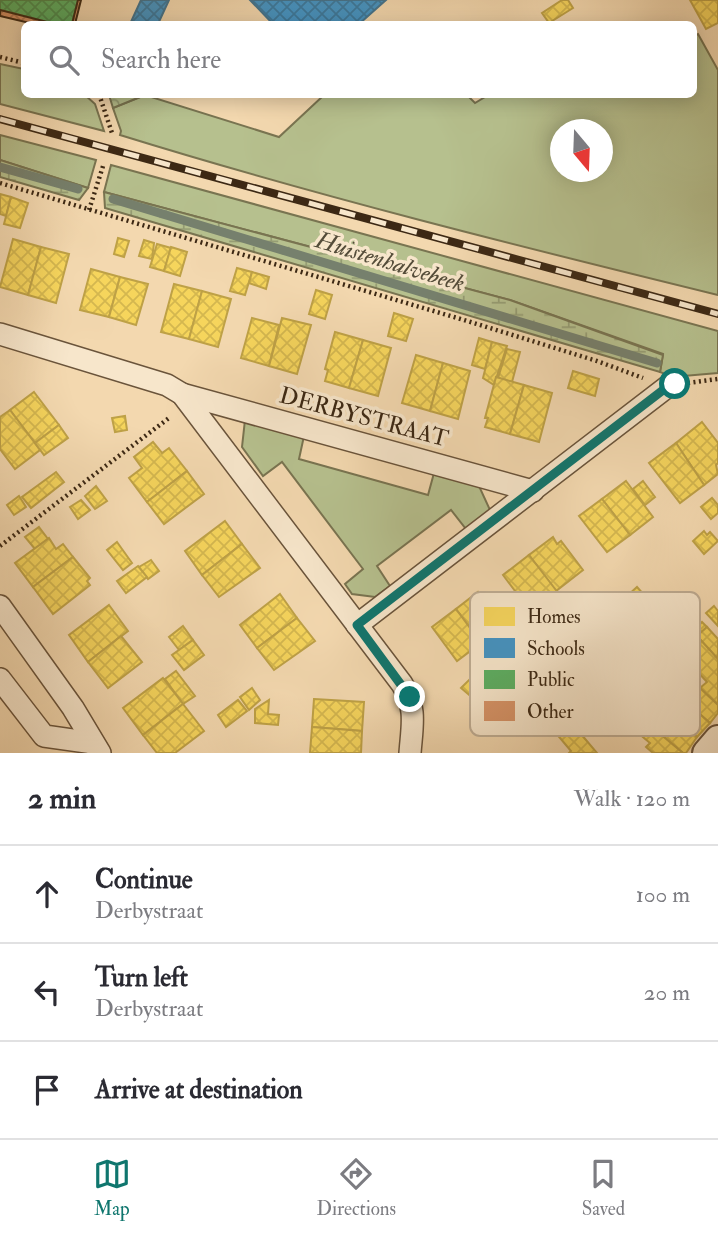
<!DOCTYPE html>
<html lang="en">
<head>
<meta charset="utf-8">
<style>
  body { margin:0; font-family:"IM FELL Double Pica",serif; background:#f7f7f7; color:#2b2b33 }
  .compass { position:absolute; left:550px; top:119px; width:63px; height:63px; border-radius:50%; background:#fff; box-shadow:0 4px 18px #0003; rotate:161deg }
  .stop { position:absolute; width:21px; height:21px; margin:-16px; border:5px solid #0f766e; border-radius:50%; background:#fff }
  .stop.end { background:#0f766e; border-color:#fff; box-shadow:0 2px 7px #0008 }
  .list { margin:0; padding:0; list-style:none }
  h2 { display:flex; justify-content:space-between; align-items:center; height:91px; margin:0; padding:0 28px; font-size:30px }
  h2 small { font-size:23px; font-weight:400; color:#7c7c81 }
  .list li { display:grid; grid-template-columns:46px 1fr auto; gap:21px; align-items:center; box-sizing:border-box; height:98px; padding:0 28px; border-top:2px solid #e1e1e2 }
  .list b { display:block; font-size:26px; white-space:nowrap }
  .list p { margin:0; font-size:23px; white-space:nowrap; color:#7c7c81 }
  .list em { font-size:23px; font-style:normal; color:#7c7c81 }
  .icon { flex:none; width:38px; height:38px; fill:none; stroke:currentColor; stroke-width:2; stroke-linecap:round; stroke-linejoin:round }
  .map { position:relative; flex:none; width:718px; height:753px; overflow:hidden }
  .search { position:absolute; background:#fff; box-shadow:0 4px 18px #0003; left:21px; right:21px; top:21px; height:77px; display:flex; align-items:center; gap:18px; box-sizing:border-box; padding:0 24px; border-radius:10px; color:#7c7c81; font-size:26px }
  .sheet { height:385px; background:#fff }
  nav { display:flex; justify-content:space-around; align-items:center; box-sizing:border-box; height:98px; border-top:2px solid #e1e1e2; background:#fff; font-size:19px; color:#7c7c81 }
  nav a { display:grid; justify-items:center; gap:4px }
  nav .on { color:#0f766e }
  .map>svg:first-child { display:block }
  .green { fill:#b6c08e; stroke:#797451; stroke-width:2; fill-rule:evenodd }
  .forest { fill:url(#forest-crowns); stroke:#797451; stroke-width:2 }
  .wetland { fill:url(#wetland-marsh); stroke:#797451; stroke-width:2 }
  .homes { fill:url(#homes-cross-hatch); stroke:#bea146; stroke-width:2 }
  .schools { fill:url(#schools-cross-hatch); stroke:#41738e; stroke-width:2 }
  .public { fill:url(#public-cross-hatch); stroke:#51864a; stroke-width:2 }
  .lines { fill:none; stroke-linecap:round; stroke-linejoin:round }
  .stream { stroke:#76806d; stroke-width:9 }
  .building { fill:url(#building-cross-hatch); stroke:#3c2814; stroke-width:2 }
  .minor-casing { stroke:#6a543b; stroke-width:24 }
  .tertiary-casing { stroke:#6a543b; stroke-width:30 }
  .path { stroke:#3c2814; stroke-width:4.5; stroke-dasharray:2 3.5; stroke-linecap:butt }
  .minor { stroke:#f7e6cb; stroke-width:21 }
  .tertiary { stroke:#f7e6cb; stroke-width:26 }
  .rail-casing { stroke:#3c2814; stroke-width:8 }
  .rail { stroke:#f7e6cb; stroke-width:5; stroke-dasharray:16; stroke-linecap:butt }
  .route { stroke:#0f766e; stroke-width:9 }
  .labels { text-anchor:middle; dominant-baseline:central; stroke-width:7; stroke-linejoin:round; paint-order:stroke }
  .street-label { font-size:23px; fill:#3c2814; stroke:#f7e6cb }
  .water-label { font-size:24px; font-style:italic; fill:#544c39; stroke:#f7e6cb }
  .key { fill:#f7e6cb; stroke:#bfad94; stroke-width:2 }
  .key-label { font-size:19px; fill:#3c2814 }
</style>
</head>
<body>
<div class="map">
<svg width="718" height="753" viewBox="0 0 718 753">
  <defs>
    <pattern id="forest-crowns" width="20" height="18" patternUnits="userSpaceOnUse" patternTransform="scale(1.75)"><rect width="20" height="18" fill="#b6c08e"/><path d="M2 6a3 3 0 1 1 6 0M12 15a3 3 0 1 1 6 0" fill="none" stroke="#959c73"/></pattern>
    <pattern id="wetland-marsh" width="20" height="14" patternUnits="userSpaceOnUse" patternTransform="scale(1.75)"><rect width="20" height="14" fill="#b6c08e"/><path d="M1 5h8M5 5V1M11 12h8M15 12V8" fill="none" stroke="#959c73"/></pattern>
    <pattern id="homes-cross-hatch" width="8" height="8" patternUnits="userSpaceOnUse" patternTransform="scale(1.75)"><rect width="8" height="8" fill="#f6d55c"/><path d="M0 0l8 8M0 8l8-8" fill="none" stroke="#d4b74f"/></pattern>
    <pattern id="schools-cross-hatch" width="8" height="8" patternUnits="userSpaceOnUse" patternTransform="scale(1.75)"><rect width="8" height="8" fill="#4393c3"/><path d="M0 0l8 8M0 8l8-8" fill="none" stroke="#39789d"/></pattern>
    <pattern id="public-cross-hatch" width="8" height="8" patternUnits="userSpaceOnUse" patternTransform="scale(1.75)"><rect width="8" height="8" fill="#5aae61"/><path d="M0 0l8 8M0 8l8-8" fill="none" stroke="#4c8e4f"/></pattern>
    <pattern id="building-cross-hatch" width="8" height="8" patternUnits="userSpaceOnUse" patternTransform="scale(1.75)"><rect width="8" height="8" fill="#d69266"/><path d="M0 0l8 8M0 8l8-8" fill="none" stroke="#af7753"/></pattern>
  </defs>
  <rect width="100%" height="100%" fill="#f3d8af"/>
  <filter id="stains"><feTurbulence type="fractalNoise" baseFrequency=".00286" numOctaves="4"/><feColorMatrix values="0 0 0 0 .2 0 0 0 0 .09 0 0 0 0 .02 0 0 0 .5 -.17"/></filter>
  <radialGradient id="worn" r=".72"><stop offset=".6" stop-color="#630" stop-opacity="0"/><stop offset="1" stop-color="#630" stop-opacity=".3"/></radialGradient>
  <!-- green -->
  <g class="green">
    <path d="M698 34 718 70V295C518 246 317 196 120 135L121 131 113 108 145 95 279 137 324 95H467L475 103 490 94H694V36ZM560 130H602V172H560Z"/>
    <polygon points="0,64 24,69 24,94 85,95 95,104 104,131 0,104"/>
    <polygon points="0,135 96,160 88,188 0,160"/>
    <polygon points="111,165 718,331 718,373 672,377 660,372 663,354 510,300 104,192"/>
    <polygon points="245,420 304,436 299,459 428,495 434,473 479,486 490,510 466,529 451,510 377,566 390,586 375,597 352,594 345,584 363,569 282,462 263,476 242,447"/>
  </g>
  <!-- forest -->
  <polygon class="forest" points="109,95 145,94 145,95 113,108"/>
  <!-- wetland -->
  <g class="wetland">
    <polygon points="0,160 88,188 79,200 0,177"/>
    <polygon points="104,192 510,300 663,355 660,372 105,208"/>
  </g>
  <!-- homes -->
  <g class="homes">
    <polygon points="562,0 568,0 573,8 549,23 542,13"/>
    <polygon points="690,0 718,0 718,23 706,29"/>
    <polygon points="0,194 11,197 6,216 0,214"/>
    <polygon points="11,197 28,203 20,228 4,224"/>
    <polygon points="118,238 129,241 124,257 114,254"/>
    <polygon points="13,239 41,247 28,295 0,287"/>
    <polygon points="144,240 154,243 152,259 139,256"/>
    <polygon points="157,244 171,248 164,271 150,267"/>
    <polygon points="41,247 69,254 56,303 28,295"/>
    <polygon points="171,247 187,252 180,276 164,271"/>
    <polygon points="237,268 252,272 245,295 230,291"/>
    <polygon points="91,269 120,277 109,317 80,310"/>
    <polygon points="252,272 269,277 266,289 249,283"/>
    <polygon points="120,277 148,284 136,325 109,317"/>
    <polygon points="174,284 202,291 189,339 161,332"/>
    <polygon points="316,290 332,295 325,319 309,314"/>
    <polygon points="202,291 231,299 218,347 189,339"/>
    <polygon points="394,313 413,319 406,341 388,336"/>
    <polygon points="252,318 279,325 269,366 241,358"/>
    <polygon points="282,318 311,325 297,374 269,366"/>
    <polygon points="335,332 363,340 349,388 325,381 328,370 325,369"/>
    <polygon points="479,338 492,342 485,369 472,365"/>
    <polygon points="363,340 391,348 378,396 349,388"/>
    <polygon points="492,342 507,346 494,385 483,378"/>
    <polygon points="507,349 520,352 512,382 498,378"/>
    <polygon points="416,355 443,363 430,411 402,403"/>
    <polygon points="443,363 470,371 458,419 430,411"/>
    <polygon points="573,371 599,379 595,396 568,388"/>
    <polygon points="496,377 524,385 510,434 485,427 488,418 485,418"/>
    <polygon points="524,385 552,393 539,442 510,434"/>
    <polygon points="34,392 59,425 35,443 10,410"/>
    <polygon points="10,410 40,450 15,469 0,449 0,417"/>
    <polygon points="125,416 127,430 115,432 112,418"/>
    <polygon points="702,422 718,443 718,463 716,465 718,474 704,485 676,443"/>
    <polygon points="59,425 68,438 44,455 35,443"/>
    <polygon points="153,442 162,453 169,448 187,471 147,502 129,478 142,468 134,457"/>
    <polygon points="676,443 704,485 680,503 649,463"/>
    <polygon points="187,471 204,494 164,524 147,502"/>
    <polygon points="56,472 64,482 31,508 22,497"/>
    <polygon points="626,481 653,517 630,535 602,499"/>
    <polygon points="643,481 655,497 645,505 633,489"/>
    <polygon points="96,486 107,501 95,509 85,496"/>
    <polygon points="19,496 26,507 14,515 7,505"/>
    <polygon points="712,498 718,505 718,513 711,519 701,507"/>
    <polygon points="602,499 630,535 607,552 579,516"/>
    <polygon points="81,500 90,510 78,519 70,507"/>
    <polygon points="225,521 242,544 202,575 185,551"/>
    <polygon points="39,527 48,539 35,549 25,537"/>
    <polygon points="704,531 707,535 710,532 718,541 704,554 693,541"/>
    <polygon points="553,537 557,544 561,541 583,570 556,591 529,555"/>
    <polygon points="49,538 56,549 63,544 73,557 33,587 15,563"/>
    <polygon points="117,542 132,563 123,570 107,550"/>
    <polygon points="242,544 260,568 219,597 202,575"/>
    <polygon points="529,555 562,598 536,619 503,575"/>
    <polygon points="73,557 90,578 87,581 90,585 53,614 33,587"/>
    <polygon points="151,560 159,571 148,579 139,567"/>
    <polygon points="138,566 147,577 126,593 117,581"/>
    <polygon points="637,587 645,596 636,605 627,596"/>
    <polygon points="478,592 489,605 493,602 512,629 486,649 456,609"/>
    <polygon points="280,594 297,618 257,648 240,625"/>
    <polygon points="109,605 128,631 88,662 69,635"/>
    <polygon points="714,606 718,611 718,626 706,613"/>
    <polygon points="456,609 481,643 457,661 432,627"/>
    <polygon points="297,618 315,641 274,670 257,648"/>
    <polygon points="702,622 707,627 697,636 693,631"/>
    <polygon points="183,626 193,640 179,650 169,637"/>
    <polygon points="707,627 718,639 718,659 697,636"/>
    <polygon points="121,636 142,662 108,688 88,662"/>
    <polygon points="697,636 718,659 718,705 700,688 707,682 695,669 685,647"/>
    <polygon points="193,640 204,655 184,670 172,655"/>
    <polygon points="655,646 718,705 718,713 710,723 642,663"/>
    <polygon points="642,663 710,723 697,737 630,679"/>
    <polygon points="176,671 195,696 183,704 165,679"/>
    <polygon points="163,678 183,704 143,735 123,708"/>
    <polygon points="469,680 483,692 475,700 461,688"/>
    <polygon points="252,688 260,700 249,710 240,697"/>
    <polygon points="544,698 573,731 576,728 597,753 569,753 571,751 534,707"/>
    <polygon points="314,699 364,702 362,731 312,727"/>
    <polygon points="238,700 247,711 226,727 218,715"/>
    <polygon points="269,700 268,714 279,715 278,725 255,723 255,709"/>
    <polygon points="643,703 658,715 661,712 670,719 673,716 697,737 686,753 683,753 635,713"/>
    <polygon points="183,704 204,731 175,753 157,753 143,735"/>
    <polygon points="635,713 683,753 653,753 646,747 650,743 626,723"/>
    <polygon points="312,727 362,731 361,753 310,753"/>
  </g>
  <!-- schools -->
  <g class="schools">
    <polygon points="141,0 169,0 158,24 130,24"/>
    <polygon points="250,0 386,0 359,24 273,24"/>
  </g>
  <!-- public -->
  <polygon class="public" points="0,0 78,0 72,24 55,24 0,10"/>
  <g class="lines">
    <!-- stream -->
    <g class="stream">
      <polyline points="0,167 78,189"/>
      <polyline points="113,199 657,363"/>
    </g>
  </g>
  <!-- building -->
  <g class="building">
    <polygon points="78,0 81,0 75,24 72,24"/>
    <polygon points="0,10 55,24 34,24 0,16"/>
  </g>
  <g class="lines">
    <!-- minor casing -->
    <g class="minor-casing">
      <g id="minor">
        <path d="M0 334 167 385 182 394 402 684C417 708 412 726 410 753"/>
        <polyline points="182,394 533,491"/>
        <polyline points="0,606 73,708 100,753"/>
        <polyline points="357,625 667,387"/>
        <polyline points="0,679 44,736 93,743"/>
      </g>
    </g>
    <!-- tertiary casing -->
    <g class="tertiary-casing">
      <polyline id="tertiary" points="706,753 718,739"/>
    </g>
    <!-- path -->
    <g class="path">
      <polyline points="0,57 24,63"/>
      <polyline points="99,94 112,133"/>
      <polyline points="0,183 464,320 597,361 643,378"/>
      <polyline points="89,210 104,163"/>
      <polyline points="688,383 718,379"/>
      <polyline points="0,546 169,418"/>
    </g>
    <!-- minor -->
    <use href="#minor" class="minor"/>
    <!-- tertiary -->
    <use href="#tertiary" class="tertiary"/>
    <!-- rail casing -->
    <g class="rail-casing">
      <polyline id="rail" points="0,119 718,314"/>
    </g>
    <!-- rail -->
    <use href="#rail" class="rail"/>
  </g>
  <g class="lines">
    <!-- route -->
    <polyline class="route" points="410,697 357,625 667,387 675,384"/>
  </g>
  <g class="labels">
    <!-- street labels -->
    <g class="street-label">
      <text transform="translate(364 417) rotate(15)">DERBYSTRAAT</text>
    </g>
    <!-- water labels -->
    <g class="water-label">
      <text transform="translate(390 262) rotate(17)">Huistenhalvebeek</text>
    </g>
  </g>
  <!-- legend -->
  <rect x="470" y="592" width="230" height="144" rx="10" class="key"/>
  <rect x="484" y="607" width="31" height="19" fill="#f6d55c"/>
  <rect x="484" y="638" width="31" height="20" fill="#4393c3"/>
  <rect x="484" y="670" width="31" height="19" fill="#5aae61"/>
  <rect x="484" y="701" width="31" height="20" fill="#d69266"/>
  <g class="key-label">
    <text x="527" y="623">Homes</text>
    <text x="527" y="655">Schools</text>
    <text x="527" y="686">Public</text>
    <text x="527" y="718">Other</text>
  </g>
  <rect width="100%" height="100%" filter="url(#stains)"/>
  <rect width="100%" height="100%" fill="url(#worn)"/>
</svg>
<svg class="compass" viewBox="-18 -18 36 36"><path d="M0-13l5 13h-10z" fill="#e53935"/><path d="M0 13l5-13h-10z" fill="#7c7c81"/></svg>
<div class="stop" style="left:675px;top:384px"></div>
<div class="stop end" style="left:410px;top:697px"></div>
<div class="search"><svg class="icon" aria-label="search" viewBox="0 0 24 24"><circle cx="10" cy="10" r="6"/><path d="M15 15l6 6"/></svg>Search here</div>
</div>
<section class="sheet">
<h2>2 min<small>Walk · 120 m</small></h2>
<ul class="list">
<li><svg class="icon" aria-label="ahead" viewBox="0 0 24 24"><path d="M12 20V5M6 11l6-6 6 6"/></svg><div><b>Continue</b><p>Derbystraat</p></div><em>100 m</em></li>
<li><svg class="icon" aria-label="left" viewBox="0 0 24 24"><path d="M17 20v-9H6M10 6l-5 5 5 5"/></svg><div><b>Turn left</b><p>Derbystraat</p></div><em>20 m</em></li>
<li><svg class="icon" aria-label="arrive" viewBox="0 0 24 24"><path d="M6 21V4h12l-3 4 3 4H6"/></svg><div><b>Arrive at destination</b></div></li>
</ul>
</section>
<nav>
<a class="on"><svg class="icon" aria-label="map" viewBox="0 0 24 24"><path d="M3 6l6-2 6 2 6-2v14l-6 2-6-2-6 2zM9 4v14M15 6v14"/></svg>Map</a>
<a><svg class="icon" aria-label="directions" viewBox="0 0 24 24"><path d="M12 3l9 9-9 9-9-9zM9 14v-3h6M13 9l2 2-2 2"/></svg>Directions</a>
<a><svg class="icon" aria-label="saved" viewBox="0 0 24 24"><path d="M7 4h10v16l-5-4-5 4z"/></svg>Saved</a>
</nav>
</body>
</html>
